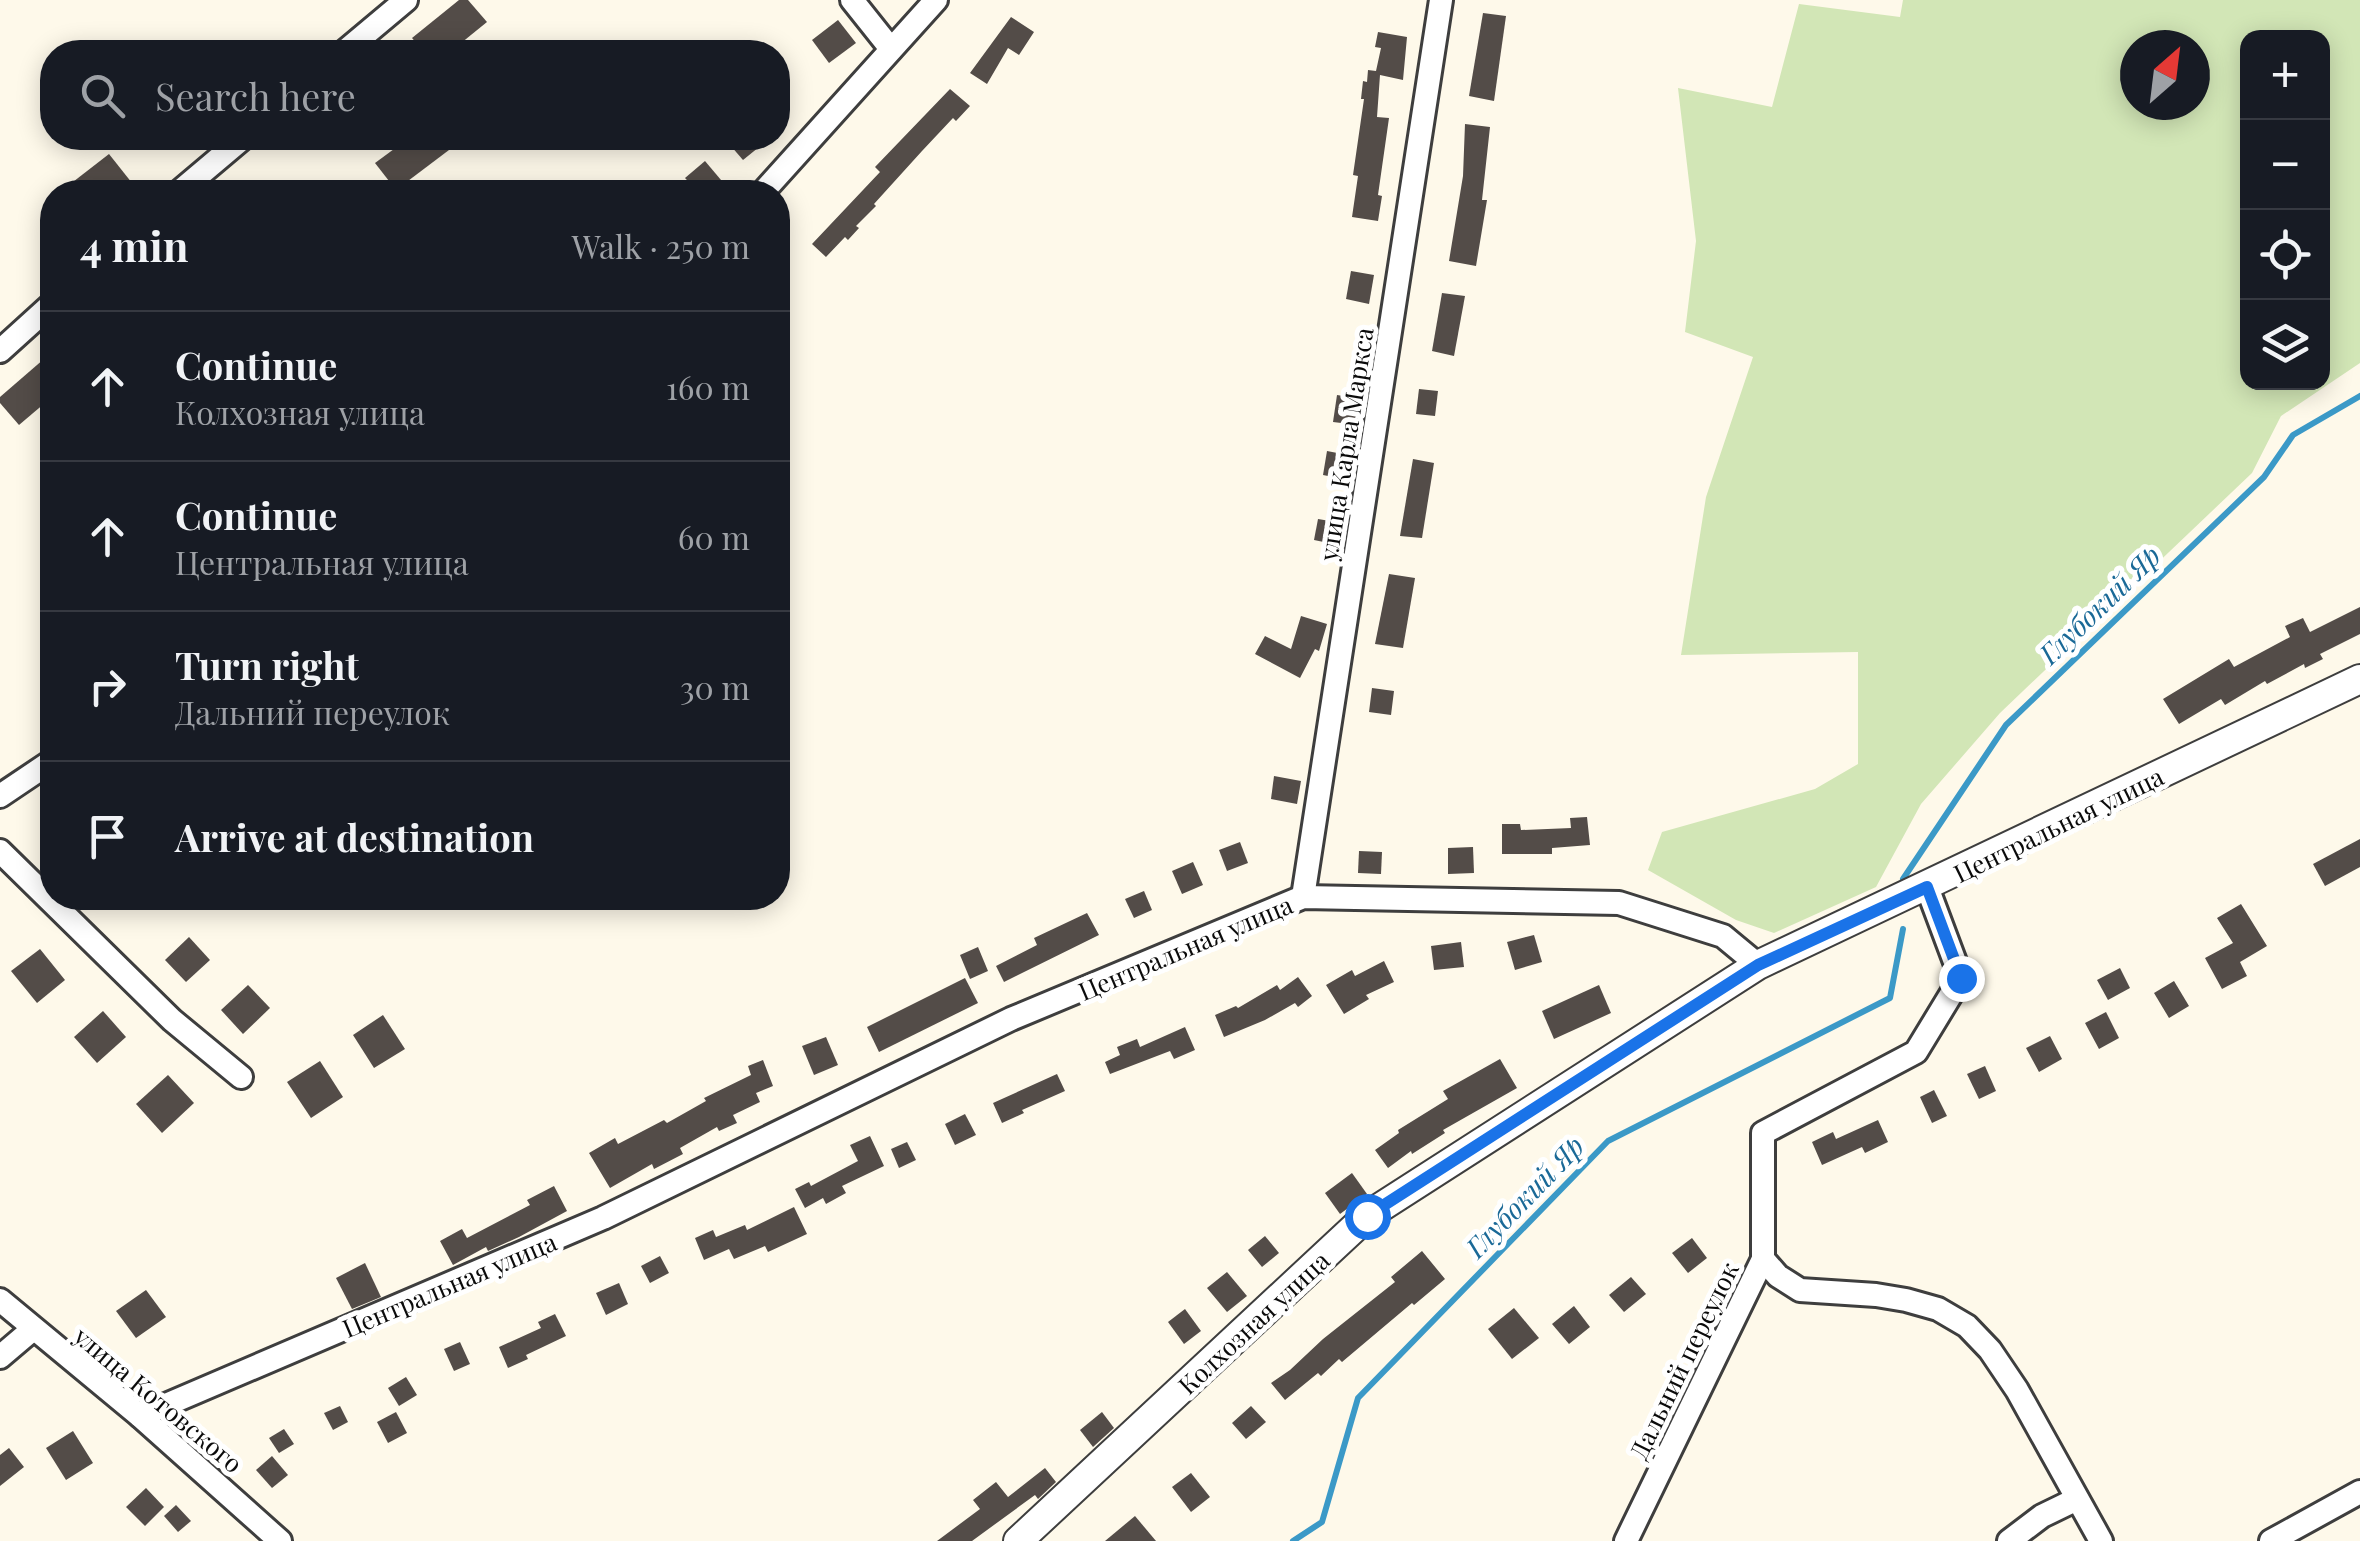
<!DOCTYPE html>
<html lang="en">
<head>
<meta charset="utf-8">
<style>
  body { margin:0; font-family:"Playfair Display",serif; background:#20242c; color:#f1f3f6 }
  .controls { position:absolute; right:30px; top:30px; display:grid; overflow:hidden; border-radius:20px; box-shadow:0 5px 25px #0003 }
  .controls button { width:90px; height:90px; display:grid; place-items:center; padding:0; border:0; border-bottom:2px solid #363941; background:#171b24; color:#f1f3f6; font:50px sans-serif }
  .compass { position:absolute; left:2120px; top:30px; width:90px; height:90px; border-radius:50%; background:#171b24; box-shadow:0 5px 25px #0003; rotate:28deg }
  .stop { position:absolute; width:30px; height:30px; margin:-22px; border:8px solid #1a73e8; border-radius:50%; background:#fff }
  .stop.end { background:#1a73e8; border-color:#fff; box-shadow:0 2px 10px #0008 }
  .list { margin:0; padding:0; list-style:none }
  h2 { display:flex; justify-content:space-between; align-items:center; height:130px; margin:0; padding:0 40px; font-size:42px }
  h2 small { font-size:32px; font-weight:400; color:#9ea1a6 }
  .list li { display:grid; grid-template-columns:65px 1fr auto; gap:30px; align-items:center; box-sizing:border-box; height:150px; padding:0 40px; border-top:2px solid #363941 }
  .list b { display:block; font-size:38px; white-space:nowrap }
  .list p { margin:0; font-size:32px; white-space:nowrap; color:#9ea1a6 }
  .list em { font-size:32px; font-style:normal; color:#9ea1a6 }
  .icon { flex:none; width:55px; height:55px; fill:none; stroke:currentColor; stroke-width:2; stroke-linecap:round; stroke-linejoin:round }
  .map { position:relative; flex:none; width:2360px; height:1541px; overflow:hidden }
  .search { position:absolute; background:#171b24; box-shadow:0 5px 25px #0003; left:40px; top:40px; width:750px; height:110px; display:flex; align-items:center; gap:25px; box-sizing:border-box; padding:0 35px; border-radius:40px; color:#9ea1a6; font-size:38px }
  .panel { position:absolute; background:#171b24; box-shadow:0 5px 25px #0003; left:40px; top:180px; width:750px; height:730px; border-radius:40px }
  .map>svg:first-child { display:block }
  .green { fill:#d2e6b6; fill-rule:evenodd }
  .lines { fill:none; stroke-linecap:round; stroke-linejoin:round }
  .stream { stroke:#3b99c7; stroke-width:6 }
  .building { fill:#534c48 }
  .minor-casing { stroke:#3e3e3e; stroke-width:28 }
  .tertiary-casing { stroke:#3e3e3e; stroke-width:32 }
  .minor { stroke:#fff; stroke-width:22 }
  .tertiary { stroke:#fff; stroke-width:28 }
  .route { stroke:#1a73e8; stroke-width:12 }
  .labels { text-anchor:middle; dominant-baseline:central; stroke-width:10; stroke-linejoin:round; paint-order:stroke }
  .street-label { font-size:25px; fill:#0b0b0b; stroke:#fff }
  .water-label { font-size:28px; font-style:italic; fill:#1a6997; stroke:#fff }
</style>
</head>
<body>
<div class="map">
<svg width="2360" height="1541" viewBox="0 0 2360 1541">
  <rect width="100%" height="100%" fill="#fef9ea"/>
  <!-- green -->
  <path class="green" d="M1903 0H2360V363L2281 416 2252 473 2000 713 1921 804 1876 887 1774 933 1736 920 1648 870 1662 832 1815 789 1858 764V652L1681 655 1706 497 1753 357 1685 332 1696 241 1678 88 1772 107 1799 4 1900 17ZM2248 38H2322V382H2248ZM2135 45H2195V105H2135Z"/>
  <g class="lines">
    <!-- stream -->
    <g class="stream">
      <polyline points="1903,879 2006,725 2264,477 2293,435 2360,396"/>
      <polyline points="1293,1541 1322,1522 1358,1398 1608,1141 1890,998 1903,929"/>
    </g>
  </g>
  <!-- building -->
  <g class="building">
    <polygon points="459,0 468,0 487,22 450,52 424,52 412,38"/>
    <polygon points="1483,13 1506,16 1494,101 1469,96"/>
    <polygon points="1011,17 1034,32 1019,55 1008,48 987,84 970,73"/>
    <polygon points="838,20 856,43 829,63 812,40"/>
    <polygon points="1378,32 1407,37 1403,80 1380,75 1377,117 1389,118 1378,195 1382,196 1378,221 1352,217 1358,176 1353,175 1364,99 1361,99 1363,81 1367,82 1368,70 1376,71 1381,48 1375,47"/>
    <polygon points="950,89 970,106 956,121 953,118 922,151 874,204 876,206 856,226 859,228 848,240 845,237 826,257 812,244 880,172 875,167"/>
    <polygon points="1465,124 1490,127 1482,200 1487,200 1476,266 1449,261 1463,176"/>
    <polygon points="409,138 440,138 449,150 396,190 375,163"/>
    <polygon points="724,138 770,138 743,160"/>
    <polygon points="109,154 132,183 119,192 60,192"/>
    <polygon points="705,161 721,180 706,192 698,192 685,178"/>
    <polygon points="1351,271 1374,275 1369,304 1346,299"/>
    <polygon points="1442,293 1465,296 1454,356 1432,351"/>
    <polygon points="52,352 52,397 19,425 0,403 0,397"/>
    <polygon points="1419,389 1438,391 1435,416 1416,414"/>
    <polygon points="1337,395 1362,399 1358,425 1333,422"/>
    <polygon points="1327,451 1353,456 1348,480 1323,475"/>
    <polygon points="1413,459 1434,463 1422,538 1400,536"/>
    <polygon points="1318,519 1342,523 1338,545 1314,540"/>
    <polygon points="1389,574 1415,578 1403,648 1375,644"/>
    <polygon points="2360,607 2360,634 2320,654 2323,659 2305,668 2304,664 2267,684 2265,681 2225,705 2221,699 2179,724 2163,699 2229,659 2234,667 2290,637 2285,626 2303,618 2310,632"/>
    <polygon points="1301,616 1327,624 1319,651 1315,649 1300,678 1255,654 1265,636 1291,649"/>
    <polygon points="1372,688 1394,691 1391,715 1369,712"/>
    <polygon points="1274,776 1301,781 1297,804 1271,799"/>
    <polygon points="1587,817 1590,845 1552,848 1552,854 1502,854 1502,824 1520,824 1521,830 1571,828 1570,818"/>
    <polygon points="2360,839 2360,867 2325,886 2313,864"/>
    <polygon points="1240,842 1248,863 1227,871 1219,850"/>
    <polygon points="1473,847 1474,873 1448,874 1448,848"/>
    <polygon points="1359,851 1382,852 1381,874 1358,873"/>
    <polygon points="1193,862 1203,885 1182,894 1172,871"/>
    <polygon points="1144,891 1152,910 1134,918 1125,899"/>
    <polygon points="2241,904 2267,946 2240,962 2247,976 2222,989 2205,958 2233,943 2217,918"/>
    <polygon points="1087,913 1099,935 1004,982 996,966 1037,945 1034,938"/>
    <polygon points="1534,935 1542,962 1515,970 1507,942"/>
    <polygon points="189,937 210,960 186,982 165,960"/>
    <polygon points="1461,942 1464,967 1434,970 1431,946"/>
    <polygon points="978,947 988,971 970,979 960,955"/>
    <polygon points="40,949 65,980 37,1003 11,971"/>
    <polygon points="1384,961 1394,982 1366,995 1369,999 1344,1014 1326,985 1352,970 1355,976"/>
    <polygon points="2120,968 2130,988 2108,1000 2097,980"/>
    <polygon points="1298,977 1312,996 1298,1007 1295,1003 1265,1020 1224,1037 1215,1015 1236,1006 1238,1008 1277,985 1280,990"/>
    <polygon points="965,978 978,1003 879,1052 867,1027"/>
    <polygon points="2174,981 2189,1006 2169,1018 2154,993"/>
    <polygon points="248,985 270,1008 243,1034 221,1010"/>
    <polygon points="1599,985 1611,1013 1554,1039 1542,1011"/>
    <polygon points="103,1011 126,1037 97,1063 74,1037"/>
    <polygon points="2106,1012 2119,1038 2099,1049 2085,1023"/>
    <polygon points="383,1015 405,1049 374,1068 353,1035"/>
    <polygon points="1185,1027 1195,1050 1174,1059 1170,1051 1110,1074 1105,1062 1120,1055 1117,1047 1137,1039 1140,1047"/>
    <polygon points="2050,1036 2062,1059 2039,1072 2026,1048"/>
    <polygon points="826,1037 838,1065 814,1075 802,1046"/>
    <polygon points="1500,1059 1517,1088 1443,1130 1445,1133 1412,1154 1411,1151 1388,1168 1375,1150 1399,1133 1398,1130 1448,1099 1443,1091"/>
    <polygon points="763,1060 773,1086 756,1093 760,1102 733,1115 737,1123 719,1131 717,1127 680,1148 683,1154 654,1169 652,1164 610,1188 589,1153 615,1138 618,1144 664,1120 667,1123 706,1101 704,1098 751,1075 748,1066"/>
    <polygon points="320,1061 343,1097 311,1118 287,1082"/>
    <polygon points="1985,1066 1996,1091 1979,1099 1967,1074"/>
    <polygon points="1057,1074 1065,1091 1022,1110 1024,1113 1002,1123 993,1103"/>
    <polygon points="168,1075 194,1103 162,1133 136,1104"/>
    <polygon points="1934,1090 1947,1116 1932,1123 1920,1097"/>
    <polygon points="965,1114 976,1135 955,1145 945,1124"/>
    <polygon points="1878,1120 1888,1142 1865,1153 1862,1147 1822,1165 1812,1142 1833,1132 1836,1139"/>
    <polygon points="870,1136 884,1166 842,1186 846,1193 826,1204 823,1198 805,1208 795,1189 809,1182 811,1186 858,1161 850,1145"/>
    <polygon points="907,1142 916,1160 899,1168 891,1149"/>
    <polygon points="1352,1173 1367,1194 1340,1214 1325,1193"/>
    <polygon points="554,1186 567,1211 519,1237 488,1251 486,1247 453,1265 440,1241 462,1229 467,1238 530,1205 527,1200"/>
    <polygon points="794,1207 807,1234 768,1252 765,1246 734,1259 729,1249 704,1260 695,1238 713,1230 716,1237 745,1225 747,1230"/>
    <polygon points="1265,1236 1279,1253 1262,1267 1248,1250"/>
    <polygon points="1692,1238 1707,1258 1688,1273 1672,1253"/>
    <polygon points="1422,1251 1445,1279 1414,1305 1412,1303 1342,1362 1339,1359 1321,1376 1318,1373 1285,1400 1271,1383 1290,1370 1323,1339 1395,1282 1391,1277"/>
    <polygon points="660,1256 669,1273 650,1283 641,1266"/>
    <polygon points="365,1263 381,1297 352,1309 336,1278"/>
    <polygon points="1227,1272 1247,1296 1227,1312 1207,1288"/>
    <polygon points="1631,1277 1646,1294 1624,1312 1609,1295"/>
    <polygon points="619,1283 628,1304 606,1315 596,1293"/>
    <polygon points="146,1290 166,1317 136,1338 116,1311"/>
    <polygon points="1574,1306 1590,1327 1569,1344 1552,1324"/>
    <polygon points="1514,1308 1539,1338 1512,1359 1488,1329"/>
    <polygon points="1185,1309 1201,1331 1184,1344 1168,1322"/>
    <polygon points="555,1314 566,1336 526,1355 528,1359 508,1368 499,1347 541,1328 538,1322"/>
    <polygon points="460,1342 470,1364 454,1371 444,1349"/>
    <polygon points="406,1377 417,1395 399,1406 388,1388"/>
    <polygon points="340,1406 348,1422 333,1430 324,1413"/>
    <polygon points="1251,1406 1266,1422 1246,1439 1232,1423"/>
    <polygon points="396,1412 407,1433 388,1443 377,1422"/>
    <polygon points="1102,1412 1114,1428 1093,1447 1080,1430"/>
    <polygon points="284,1429 294,1444 279,1453 269,1438"/>
    <polygon points="73,1431 93,1463 66,1480 46,1448"/>
    <polygon points="9,1448 24,1467 0,1486 0,1455"/>
    <polygon points="272,1456 288,1475 272,1488 256,1470"/>
    <polygon points="1045,1468 1056,1482 1038,1499 1035,1495 972,1541 937,1541 980,1509 973,1500 996,1482 1008,1497"/>
    <polygon points="1191,1473 1210,1497 1191,1512 1172,1487"/>
    <polygon points="146,1488 164,1507 145,1526 126,1507"/>
    <polygon points="176,1505 191,1521 178,1532 164,1516"/>
    <polygon points="1135,1516 1156,1541 1105,1541"/>
  </g>
  <g class="lines">
    <!-- minor casing -->
    <g class="minor-casing">
      <g id="minor">
        <polyline points="852,0 891,49"/>
        <polyline points="344,52 406,0"/>
        <polyline points="179,192 243,138"/>
        <polyline points="763,192 936,0"/>
        <polyline points="0,351 52,304"/>
        <polyline points="0,796 52,761"/>
        <polyline points="0,851 172,1020 241,1077"/>
        <polyline points="1303,897 1441,0"/>
        <polyline points="1763,1259 1778,1276 1800,1290 1876,1295 1906,1300 1938,1309 1967,1326 1990,1350 2017,1390 2101,1541"/>
        <polyline points="0,1300 140,1416 280,1541"/>
        <polyline points="0,1357 33,1329"/>
        <polyline points="140,1416 603,1218 1011,1019 1303,897 1619,903 1723,936 1758,965"/>
        <polyline points="1626,1541 1763,1259 1763,1133 1916,1052 1961,978 1927,887"/>
        <polyline points="2009,1541 2042,1516 2077,1499"/>
        <polyline points="2271,1541 2360,1492"/>
      </g>
    </g>
    <!-- tertiary casing -->
    <g class="tertiary-casing">
      <polyline id="tertiary" points="1018,1541 1367,1216 1758,965 2360,679"/>
    </g>
    <!-- minor -->
    <use href="#minor" class="minor"/>
    <!-- tertiary -->
    <use href="#tertiary" class="tertiary"/>
  </g>
  <g class="lines">
    <!-- route -->
    <polyline class="route" points="1367,1216 1758,965 1927,887 1961,978"/>
  </g>
  <g class="labels">
    <!-- street labels -->
    <g class="street-label">
      <text transform="translate(1345 444) rotate(-81)">улица Карла Маркса</text>
      <text transform="translate(2058 824) rotate(-26)">Центральная улица</text>
      <text transform="translate(1185 947) rotate(-23)">Центральная улица</text>
      <text transform="translate(449 1284) rotate(-23)">Центральная улица</text>
      <text transform="translate(1253 1322) rotate(-43)">Колхозная улица</text>
      <text transform="translate(1683 1360) rotate(-64)">Дальний переулок</text>
      <text transform="translate(159 1399) rotate(40)">улица Котовского</text>
    </g>
    <!-- water labels -->
    <g class="water-label">
      <text transform="translate(2099 604) rotate(-44)">Глубокий Яр</text>
      <text transform="translate(1524 1196) rotate(-46)">Глубокий Яр</text>
    </g>
  </g>
</svg>
<div class="controls">
<button>+</button>
<button>−</button>
<button><svg class="icon" aria-label="locate" viewBox="0 0 24 24"><circle cx="12" cy="12" r="6"/><path d="M12 2v4M12 18v4M2 12h4M18 12h4"/></svg></button>
<button><svg class="icon" aria-label="layers" viewBox="0 0 24 24"><path d="M12 4l9 5-9 5-9-5zM3 14l9 5 9-5"/></svg></button>
</div>
<svg class="compass" viewBox="-18 -18 36 36"><path d="M0-13l5 13h-10z" fill="#e53935"/><path d="M0 13l5-13h-10z" fill="#9ea1a6"/></svg>
<div class="stop" style="left:1367px;top:1216px"></div>
<div class="stop end" style="left:1961px;top:978px"></div>
<div class="search"><svg class="icon" aria-label="search" viewBox="0 0 24 24"><circle cx="10" cy="10" r="6"/><path d="M15 15l6 6"/></svg>Search here</div>
<section class="panel">
<h2>4 min<small>Walk · 250 m</small></h2>
<ul class="list">
<li><svg class="icon" aria-label="ahead" viewBox="0 0 24 24"><path d="M12 20V5M6 11l6-6 6 6"/></svg><div><b>Continue</b><p>Колхозная улица</p></div><em>160 m</em></li>
<li><svg class="icon" aria-label="ahead" viewBox="0 0 24 24"><path d="M12 20V5M6 11l6-6 6 6"/></svg><div><b>Continue</b><p>Центральная улица</p></div><em>60 m</em></li>
<li><svg class="icon" aria-label="right" viewBox="0 0 24 24"><path d="M7 20v-9h11M14 6l5 5-5 5"/></svg><div><b>Turn right</b><p>Дальний переулок</p></div><em>30 m</em></li>
<li><svg class="icon" aria-label="arrive" viewBox="0 0 24 24"><path d="M6 21V4h12l-3 4 3 4H6"/></svg><div><b>Arrive at destination</b></div></li>
</ul>
</section>
</div>
</body>
</html>
